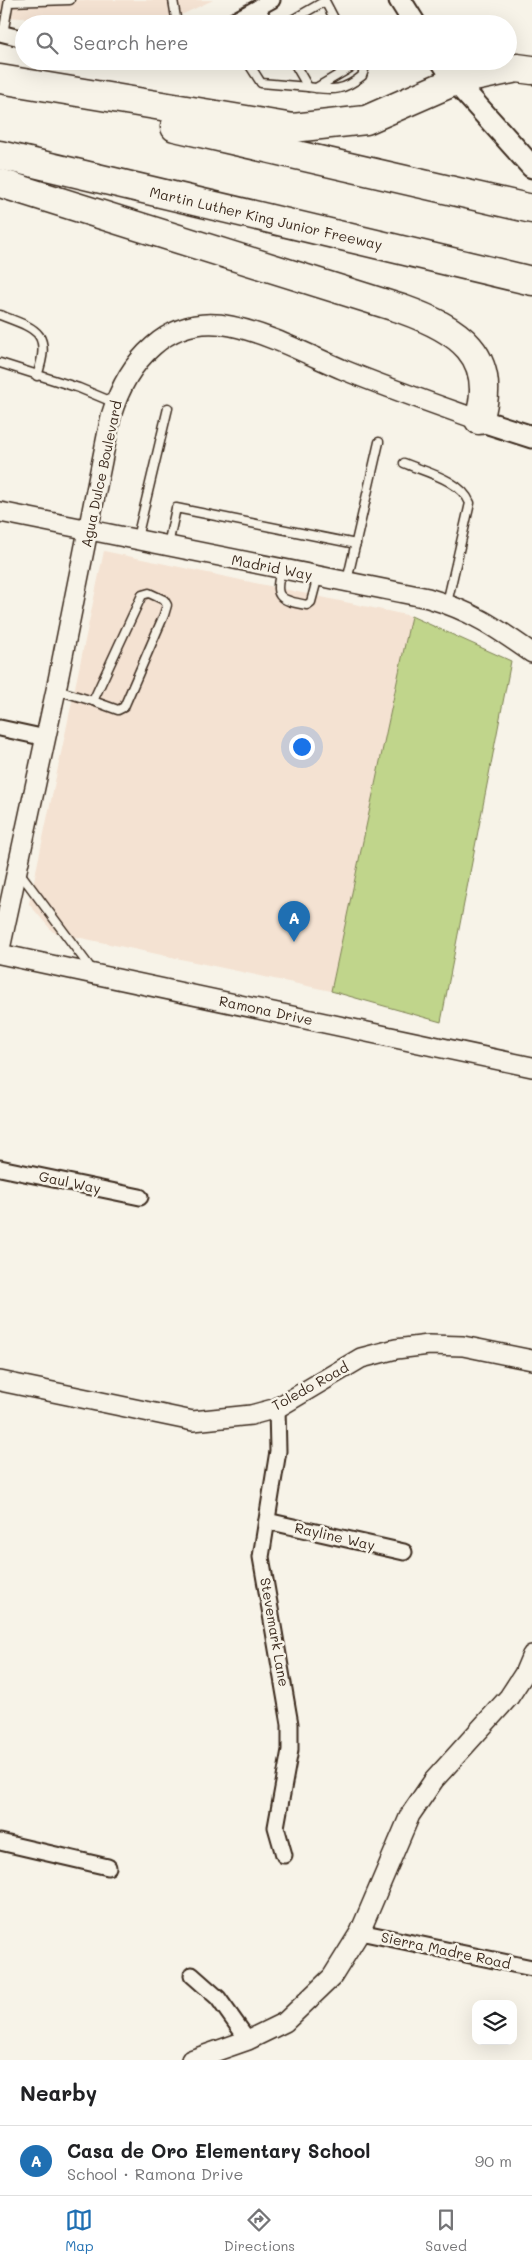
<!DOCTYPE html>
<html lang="en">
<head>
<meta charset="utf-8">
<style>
  body { margin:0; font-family:Mali,sans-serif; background:#f6f6f6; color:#202124 }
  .controls { position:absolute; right:15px; bottom:15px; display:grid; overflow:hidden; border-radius:10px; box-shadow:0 5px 20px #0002 }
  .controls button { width:45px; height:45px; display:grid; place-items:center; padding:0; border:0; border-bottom:1px solid #e0e0e0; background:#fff; color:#202124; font:25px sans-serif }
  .you { position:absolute; left:301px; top:746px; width:18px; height:18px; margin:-12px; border:4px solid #fff; border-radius:50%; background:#1a73e8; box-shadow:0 0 0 8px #1a73e833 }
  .badge { display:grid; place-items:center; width:32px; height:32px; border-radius:50%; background:#1f6fb2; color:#fff; font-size:16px; font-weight:700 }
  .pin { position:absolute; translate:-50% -41px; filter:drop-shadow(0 1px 2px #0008) }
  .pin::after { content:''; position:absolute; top:26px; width:18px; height:15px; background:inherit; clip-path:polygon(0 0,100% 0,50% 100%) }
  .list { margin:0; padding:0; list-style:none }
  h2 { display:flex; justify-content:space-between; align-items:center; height:65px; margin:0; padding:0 20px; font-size:21px }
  h2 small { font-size:16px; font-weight:400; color:#757577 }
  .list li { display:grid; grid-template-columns:32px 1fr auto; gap:15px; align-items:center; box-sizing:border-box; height:70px; padding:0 20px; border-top:1px solid #e0e0e0 }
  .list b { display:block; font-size:19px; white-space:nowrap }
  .list p { margin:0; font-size:16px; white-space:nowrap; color:#757577 }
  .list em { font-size:16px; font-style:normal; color:#757577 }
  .icon { flex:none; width:28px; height:28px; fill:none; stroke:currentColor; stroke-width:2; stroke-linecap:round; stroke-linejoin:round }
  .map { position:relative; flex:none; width:532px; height:2060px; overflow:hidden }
  .search { position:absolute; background:#fff; box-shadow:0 5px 20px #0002; left:15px; right:15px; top:15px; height:55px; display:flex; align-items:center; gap:12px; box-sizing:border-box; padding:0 18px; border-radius:28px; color:#757577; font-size:19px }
  .sheet { height:135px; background:#fff }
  nav { display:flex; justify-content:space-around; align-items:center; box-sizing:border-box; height:70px; border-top:1px solid #e0e0e0; background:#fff; font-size:14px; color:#757577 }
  nav a { display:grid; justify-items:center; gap:2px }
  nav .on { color:#1f6fb2 }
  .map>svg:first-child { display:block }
  .built { fill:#f4e2d2 }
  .green { fill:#c0d58b; stroke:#7e8054 }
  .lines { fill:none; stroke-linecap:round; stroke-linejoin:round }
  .service-casing { stroke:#3b2a1e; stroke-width:11 }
  .minor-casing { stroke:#3b2a1e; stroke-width:19 }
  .tertiary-casing { stroke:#3b2a1e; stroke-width:22 }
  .secondary-casing { stroke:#3b2a1e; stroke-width:25 }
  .motorway-casing { stroke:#3b2a1e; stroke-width:31 }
  .service { stroke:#f7f3e8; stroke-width:8 }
  .minor { stroke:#f7f3e8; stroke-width:15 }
  .tertiary { stroke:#f7f3e8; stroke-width:19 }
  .secondary { stroke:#f7f3e8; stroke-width:21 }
  .motorway { stroke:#f7f3e8; stroke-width:28 }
  .labels { text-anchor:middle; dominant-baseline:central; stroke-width:5; stroke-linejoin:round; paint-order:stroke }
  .street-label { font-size:14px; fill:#3b2a1e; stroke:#f7f3e8 }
</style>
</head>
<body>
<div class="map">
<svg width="532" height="2060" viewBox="0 0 532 2060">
  <rect width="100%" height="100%" fill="#f7f3e8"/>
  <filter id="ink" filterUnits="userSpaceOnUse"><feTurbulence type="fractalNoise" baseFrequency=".02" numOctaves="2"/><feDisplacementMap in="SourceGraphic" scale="10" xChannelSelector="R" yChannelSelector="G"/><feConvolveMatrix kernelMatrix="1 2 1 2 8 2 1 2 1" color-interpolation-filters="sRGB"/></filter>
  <g filter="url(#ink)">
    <!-- built -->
    <g class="built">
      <polygon points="0,0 213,0 162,24 0,17"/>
      <polygon points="104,551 411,616 331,991 53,932 29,904"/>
    </g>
    <!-- green -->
    <polygon class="green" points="411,616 511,661 441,1022 331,991"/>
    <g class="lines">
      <!-- service casing -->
      <g class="service-casing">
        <g id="service">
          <polyline points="173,0 177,24"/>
          <polyline points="9,2 70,0"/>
          <polyline points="260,7 270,24"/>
          <polyline points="285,24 325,1 337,24"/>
          <polyline points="3,34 9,0"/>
          <polyline points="247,61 261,83 308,87"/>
          <path d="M293 61 308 87C333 90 342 92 362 76L365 67 363 61"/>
          <polyline points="316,88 355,65 355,61"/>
          <path d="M0 315C37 329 52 332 37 376"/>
          <polyline points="0,363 79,388 115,403"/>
          <path d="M404 463C425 472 461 480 470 503L447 603"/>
          <polyline points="137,538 168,408"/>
          <polyline points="168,545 176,508 356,544"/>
          <path d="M282 568C273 597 278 600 307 605L311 602 318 576"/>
          <polyline points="347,581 379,442"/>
          <polygon points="149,593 164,600 167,605 164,615 124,707 118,710 93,701 142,595"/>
          <polyline points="57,690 93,701"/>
          <polyline points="20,873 92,970"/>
        </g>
      </g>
      <!-- minor casing -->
      <g class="minor-casing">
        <g id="minor">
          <polyline points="228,24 272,0"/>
          <polyline points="0,33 24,39"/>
          <polyline points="0,728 46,738"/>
          <polyline points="0,1168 140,1197"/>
          <polyline points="277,1408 278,1451 261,1557 290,1724 290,1750 276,1827 284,1855"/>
          <polyline points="267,1521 404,1552"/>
          <polyline points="0,1842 108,1867"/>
          <polyline points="360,1932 532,1968"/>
          <polyline points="192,1975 218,1998 248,2040"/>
        </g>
      </g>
      <!-- tertiary casing -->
      <g class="tertiary-casing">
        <g id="tertiary">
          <path d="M0 512 428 598C472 611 495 627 532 653"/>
          <path d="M0 949 56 690 111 416C127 362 168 313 231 326 269 334 309 355 344 370 388 388 434 404 479 420"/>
          <polyline points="0,954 532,1067"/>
          <polyline points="0,1381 193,1421 251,1415 277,1408 361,1358 396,1349 429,1345 463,1346 532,1360"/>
          <polyline points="191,2060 248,2040 285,2022 332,1977 360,1932 410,1815 434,1780 509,1697 524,1674 532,1655"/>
        </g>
      </g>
      <!-- secondary casing -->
      <g class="secondary-casing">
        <g id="secondary">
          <polyline points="400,0 415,24"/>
          <polyline points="442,61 455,81 532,167"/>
          <polyline points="479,420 532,437"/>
        </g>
      </g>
      <!-- motorway casing -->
      <g class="motorway-casing">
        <g id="motorway">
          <polyline points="0,79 293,128 366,120 455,81 517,68 532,70"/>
          <polyline points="175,127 532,209"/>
          <polyline points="0,155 532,281"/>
          <path d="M0 183 402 309C458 329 499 355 479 420"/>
        </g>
      </g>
      <!-- service -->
      <use href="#service" class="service"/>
      <!-- minor -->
      <use href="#minor" class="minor"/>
      <!-- tertiary -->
      <use href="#tertiary" class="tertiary"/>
      <!-- secondary -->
      <use href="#secondary" class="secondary"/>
      <!-- motorway -->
      <use href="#motorway" class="motorway"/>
    </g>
  </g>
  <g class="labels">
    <!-- street labels -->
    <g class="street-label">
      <text transform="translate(266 218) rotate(13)">Martin Luther King Junior Freeway</text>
      <text transform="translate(101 474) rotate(-78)">Agua Dulce Boulevard</text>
      <text transform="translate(272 567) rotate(11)">Madrid Way</text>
      <text transform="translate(266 1010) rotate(12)">Ramona Drive</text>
      <text transform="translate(70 1182) rotate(12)">Gaul Way</text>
      <text transform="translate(310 1386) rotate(-29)">Toledo Road</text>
      <text transform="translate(335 1536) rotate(13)">Rayline Way</text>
      <text transform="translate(275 1632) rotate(80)">Stevemark Lane</text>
      <text transform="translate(446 1950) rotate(12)">Sierra Madre Road</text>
    </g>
  </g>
</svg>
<div class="controls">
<button><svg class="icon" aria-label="layers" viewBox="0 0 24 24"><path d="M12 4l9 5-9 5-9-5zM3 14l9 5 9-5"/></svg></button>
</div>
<div class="you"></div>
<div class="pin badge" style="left:294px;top:942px">A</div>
<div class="search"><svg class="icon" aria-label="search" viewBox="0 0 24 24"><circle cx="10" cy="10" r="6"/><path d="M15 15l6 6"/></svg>Search here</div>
</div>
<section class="sheet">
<h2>Nearby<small></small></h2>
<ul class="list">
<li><span class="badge">A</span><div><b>Casa de Oro Elementary School</b><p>School · Ramona Drive</p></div><em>90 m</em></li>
</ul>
</section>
<nav>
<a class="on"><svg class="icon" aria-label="map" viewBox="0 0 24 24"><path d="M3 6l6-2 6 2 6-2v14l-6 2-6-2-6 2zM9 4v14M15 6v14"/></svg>Map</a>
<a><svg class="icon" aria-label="directions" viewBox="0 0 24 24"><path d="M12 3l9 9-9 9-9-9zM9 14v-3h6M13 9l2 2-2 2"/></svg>Directions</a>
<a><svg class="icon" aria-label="saved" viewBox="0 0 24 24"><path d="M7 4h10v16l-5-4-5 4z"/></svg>Saved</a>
</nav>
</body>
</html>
